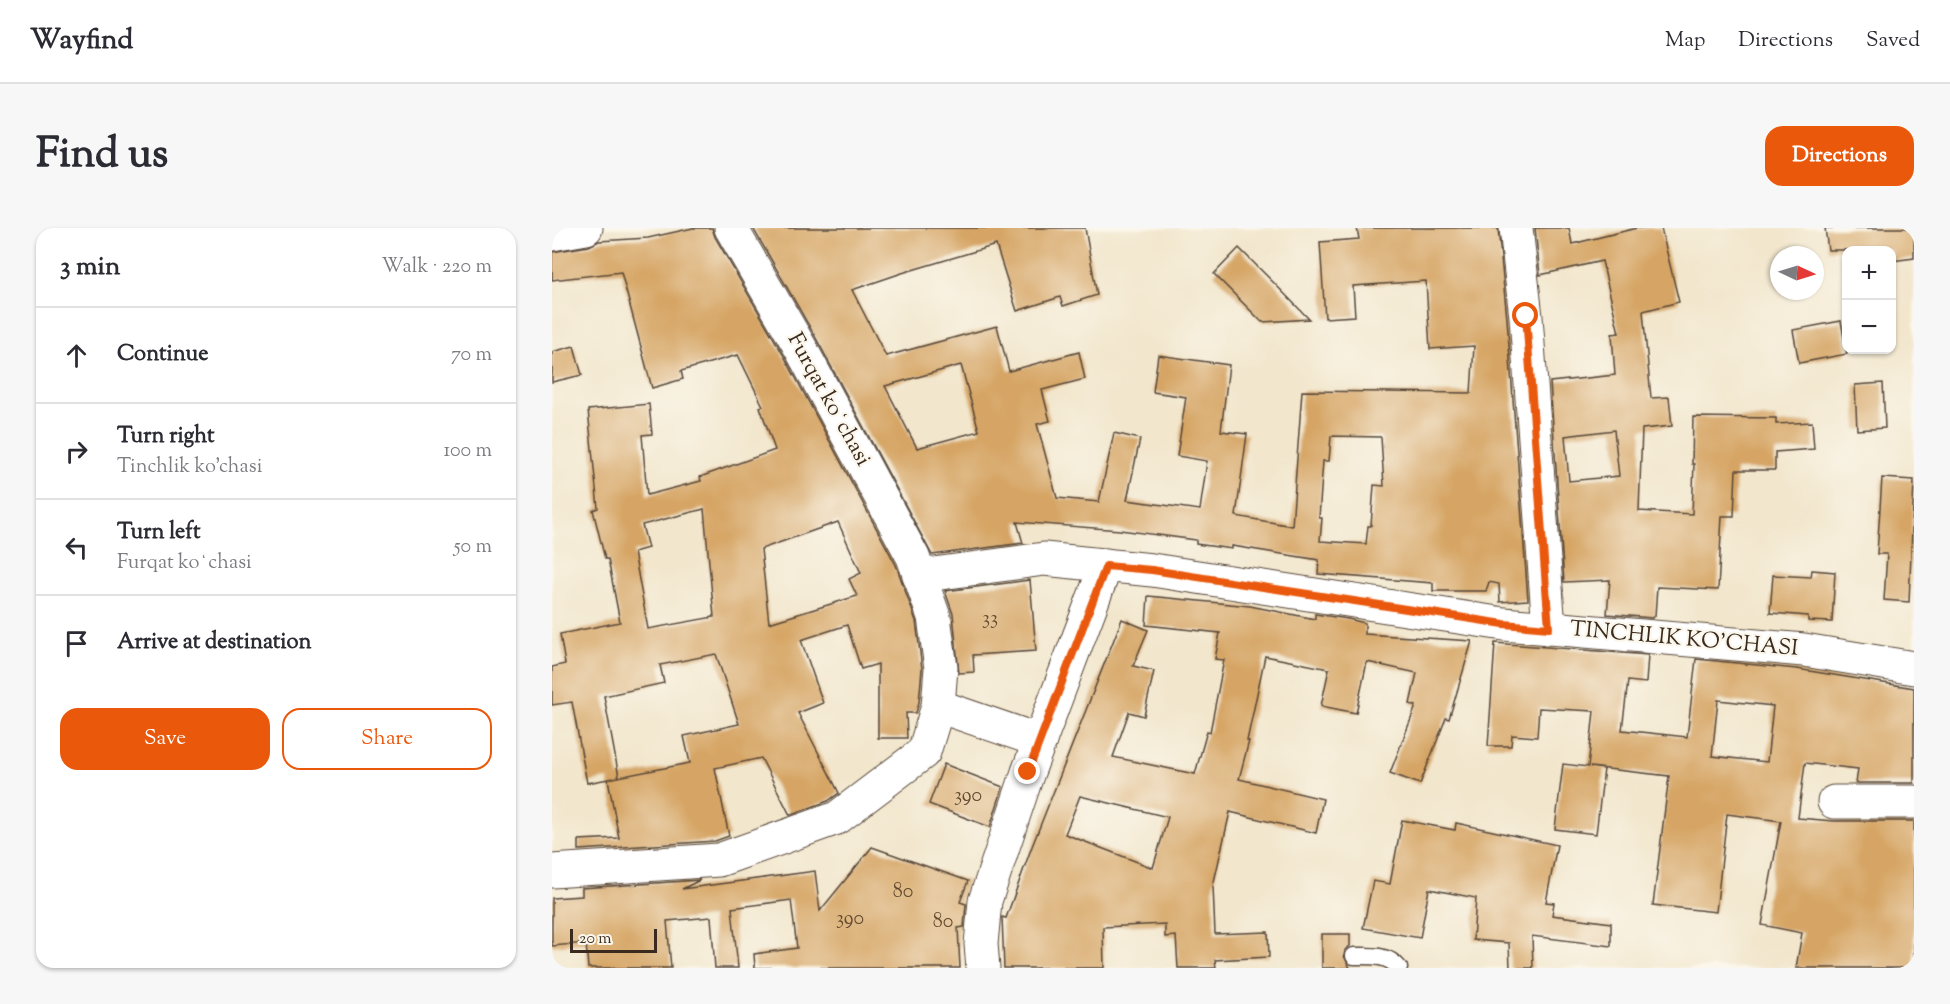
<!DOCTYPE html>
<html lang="en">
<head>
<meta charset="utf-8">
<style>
  body { margin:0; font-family:"Sorts Mill Goudy",serif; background:#f7f7f7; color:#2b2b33 }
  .controls { position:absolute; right:18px; top:18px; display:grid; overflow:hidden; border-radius:12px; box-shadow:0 2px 4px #0004 }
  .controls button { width:54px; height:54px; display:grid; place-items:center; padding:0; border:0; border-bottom:2px solid #e1e1e2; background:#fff; color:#2b2b33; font:30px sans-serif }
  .compass { position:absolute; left:1218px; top:18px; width:54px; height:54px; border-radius:50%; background:#fff; box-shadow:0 2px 4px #0004; rotate:94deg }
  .scale { position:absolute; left:18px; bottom:15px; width:87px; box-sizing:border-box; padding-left:6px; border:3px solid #3b2a1e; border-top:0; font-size:16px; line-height:21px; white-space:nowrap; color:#3b2a1e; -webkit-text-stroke:4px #fbf7ec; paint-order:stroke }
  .stop { position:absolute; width:18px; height:18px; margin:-14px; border:4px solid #ea580c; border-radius:50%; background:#fff }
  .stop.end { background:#ea580c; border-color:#fff; box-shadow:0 2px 6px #0008 }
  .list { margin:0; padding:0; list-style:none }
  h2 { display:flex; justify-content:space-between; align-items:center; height:78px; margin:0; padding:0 24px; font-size:26px }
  h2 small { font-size:20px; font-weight:400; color:#7c7c81 }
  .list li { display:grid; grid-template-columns:39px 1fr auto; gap:18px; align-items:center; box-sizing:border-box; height:96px; padding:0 24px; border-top:2px solid #e1e1e2 }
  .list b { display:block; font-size:22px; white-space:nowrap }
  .list p { margin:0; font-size:20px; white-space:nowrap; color:#7c7c81 }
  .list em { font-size:20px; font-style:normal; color:#7c7c81 }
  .actions { display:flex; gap:12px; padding:18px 24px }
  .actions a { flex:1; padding:14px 0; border:2px solid #ea580c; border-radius:18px; text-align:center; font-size:21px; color:#ea580c }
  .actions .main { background:#ea580c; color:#fff }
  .icon { flex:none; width:33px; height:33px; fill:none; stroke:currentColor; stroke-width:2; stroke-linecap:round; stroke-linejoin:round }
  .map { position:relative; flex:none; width:1362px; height:740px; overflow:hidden; border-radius:18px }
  header { display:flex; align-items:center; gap:36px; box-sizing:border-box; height:84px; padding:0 30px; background:#fff; border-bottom:2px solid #e1e1e2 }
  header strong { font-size:28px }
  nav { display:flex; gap:33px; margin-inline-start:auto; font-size:21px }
  .intro { display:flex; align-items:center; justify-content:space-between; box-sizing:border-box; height:144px; padding:0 36px }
  h1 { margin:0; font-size:42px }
  .button { padding:15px 27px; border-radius:18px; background:#ea580c; color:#fff; font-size:21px; font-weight:700 }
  main { display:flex; gap:36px; padding:0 36px }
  aside { flex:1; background:#fff; border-radius:18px; box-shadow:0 2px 4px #0004 }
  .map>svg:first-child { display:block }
  .building { fill:#d6a565; fill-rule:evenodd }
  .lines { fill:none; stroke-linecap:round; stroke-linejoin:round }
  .lane-casing { stroke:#564638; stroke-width:19 }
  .street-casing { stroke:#564638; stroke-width:35 }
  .lane { stroke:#fff; stroke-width:16 }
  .street { stroke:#fff; stroke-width:33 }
  .route { stroke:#ea580c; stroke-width:8 }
  .labels { text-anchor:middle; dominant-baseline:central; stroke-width:4.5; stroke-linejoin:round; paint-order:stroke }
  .number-label { font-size:20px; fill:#624930 }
  .street-label { font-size:22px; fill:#3b2a1e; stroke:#fbf7ec }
</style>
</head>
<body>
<header>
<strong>Wayfind</strong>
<nav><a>Map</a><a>Directions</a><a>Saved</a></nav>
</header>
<div class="intro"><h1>Find us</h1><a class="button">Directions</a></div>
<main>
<aside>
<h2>3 min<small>Walk · 220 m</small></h2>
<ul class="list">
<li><svg class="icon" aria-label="ahead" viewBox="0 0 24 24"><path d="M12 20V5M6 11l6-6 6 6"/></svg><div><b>Continue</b></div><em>70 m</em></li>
<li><svg class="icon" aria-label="right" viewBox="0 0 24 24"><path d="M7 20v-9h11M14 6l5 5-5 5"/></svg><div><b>Turn right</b><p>Tinchlik ko'chasi</p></div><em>100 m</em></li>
<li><svg class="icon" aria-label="left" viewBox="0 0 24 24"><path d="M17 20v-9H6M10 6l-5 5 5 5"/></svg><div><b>Turn left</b><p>Furqat koʻchasi</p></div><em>50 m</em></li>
<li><svg class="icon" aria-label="arrive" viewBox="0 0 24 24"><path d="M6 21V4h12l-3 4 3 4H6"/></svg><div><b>Arrive at destination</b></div></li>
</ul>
<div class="actions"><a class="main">Save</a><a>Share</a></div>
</aside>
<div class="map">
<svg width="1362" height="740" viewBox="0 0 1362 740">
  <rect width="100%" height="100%" fill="#fbf7ec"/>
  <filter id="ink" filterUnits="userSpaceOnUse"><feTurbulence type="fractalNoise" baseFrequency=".0167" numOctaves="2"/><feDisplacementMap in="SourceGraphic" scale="12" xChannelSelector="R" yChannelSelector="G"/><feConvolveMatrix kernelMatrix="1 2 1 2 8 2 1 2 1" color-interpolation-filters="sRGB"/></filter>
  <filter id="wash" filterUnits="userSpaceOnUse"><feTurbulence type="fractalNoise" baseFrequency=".008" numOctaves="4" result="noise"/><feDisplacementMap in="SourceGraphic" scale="24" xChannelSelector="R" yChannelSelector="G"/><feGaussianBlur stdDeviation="1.35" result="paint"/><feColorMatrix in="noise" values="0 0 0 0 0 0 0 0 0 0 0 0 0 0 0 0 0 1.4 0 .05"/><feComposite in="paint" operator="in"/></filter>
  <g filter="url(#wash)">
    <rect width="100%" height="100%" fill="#f2e6cc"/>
    <g id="blocks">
      <!-- building -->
      <g class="building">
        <path d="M141 0H160L163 9 232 128 344 337 364 393 370 441 367 474 364 485H354L355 510H326V436L309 441 295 397 249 412 271 475 246 485 287 565 276 573 238 587 209 530 163 540 177 608 163 613 27 622V612L67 610 56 551 138 535 132 508 187 496 164 426 108 437 112 455 52 468 67 549 35 555 20 474 0 477V439L13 436 8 406 68 394 56 331H53L41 282 46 280 36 182 97 176 100 206 90 207 95 267 149 253 148 249 223 222 208 179 211 178 186 127 129 143 131 151 100 160 69 44 0 52V24L37 18 47 13 96 10ZM152 281 162 389 96 401 82 324 96 320 90 297ZM286 294 309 345 297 351 305 368 217 395 209 321Z"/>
        <path d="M201 0H533L545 67 511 78 508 69 465 83 444 17 350 45 300 62 334 128 445 98 457 143 527 124 533 151 490 162 498 193 485 196 505 270 547 274 562 205 588 211 575 272 648 282 655 233 625 228 634 169 601 164 606 127 677 137 669 203 695 206 684 288 740 298 750 163 919 165 922 118 878 121 874 53 801 58 803 88 773 90 768 14 807 11 805 0H946L955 91 976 372 948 374 947 356 937 354 934 363H881V355L766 346 767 332 680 318V321L644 316V312L568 302 465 294 471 315 380 327 264 110ZM409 137 427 203 365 220 333 158ZM779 208 829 209 832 258 822 257 819 298H816L814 316 768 313 770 290H767L771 233H777Z"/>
        <path d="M983 0H1017L1020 16 1085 0H1109L1127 74 1091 83 1099 170 1117 169 1120 198 1090 201 1087 283 1140 286 1142 236H1140L1141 189 1224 190V196L1260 194 1262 221 1223 224V242H1184L1182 288H1170L1166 362 1105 359 1103 388 1100 390 1055 386 1058 352 1012 354 998 154 1063 147 1060 106 1067 105 1050 33 988 47ZM1062 202 1067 248 1017 253 1013 208Z"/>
        <polygon points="1273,0 1362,0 1362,30 1340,33 1340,22 1276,22"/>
        <polygon points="687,20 723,56 757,91 710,94 662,46"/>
        <polygon points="1289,93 1295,126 1247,135 1241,102"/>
        <polygon points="22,118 30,147 0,154 0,124"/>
        <polygon points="1331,155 1333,200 1305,202 1303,157"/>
        <polygon points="1330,250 1362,252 1357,374 1332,372 1335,326 1325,326"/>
        <polygon points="1260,342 1283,344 1280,394 1256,393 1256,388 1218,385 1221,347 1259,349"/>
        <polygon points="478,352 484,423 421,427 422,444 407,445 401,386 393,363"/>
        <path d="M596 368 698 378 763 391V386L796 391 813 395V406L920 413 897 491 894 490 868 556 838 545 864 478 858 476 865 445 815 434 804 485 769 478 777 441 713 428 695 513H697L687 551 771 571 764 605 678 584 661 658 663 706 716 704 717 729 663 732 664 740H626L624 708 613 709V696L551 699 552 740H452L450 689 454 690 479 621 570 391 596 402 581 438 602 443 592 488 577 484 561 529 643 546 655 503 658 504 672 432 663 431 668 405 594 397ZM528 568 616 589 601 640 513 606Z"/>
        <path d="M943 415 1096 427 1094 455 1076 453 1070 502 1135 509 1144 431 1245 441 1362 460V555H1304L1306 541 1253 535 1246 590 1282 593H1362V740H1244L1250 705 1210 697 1229 593 1175 586 1164 684 1101 677 1117 548 1038 539 1052 541 1044 606 1003 601 1011 536 1036 539 1042 483 987 480 985 509 960 507 959 518H936ZM1166 472 1221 478 1215 534 1160 528Z"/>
        <polygon points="392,536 451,559 438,599 377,576"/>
        <polygon points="850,592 903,602 904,595 1005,617 994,674 1002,675 1000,687 1059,695 1059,718 980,708 981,740 958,740 957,715 921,712 924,670 877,661 868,710 811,700 821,653 838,656"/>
        <polygon points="320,619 416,653 408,674 414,676 412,699 406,700 408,740 203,740 202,726 245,720 239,672 180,680 186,740 163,740 159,689 115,693 119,740 36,740 34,715 0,718 0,670 30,668 30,660 148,652 130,661 263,643 268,683"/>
        <polygon points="770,706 798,706 798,718 793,722 792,728 798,740 770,740"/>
      </g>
    </g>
  </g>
  <g filter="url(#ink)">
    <use href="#blocks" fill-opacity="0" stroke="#564638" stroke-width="1.5"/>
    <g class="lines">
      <!-- lane casing -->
      <g class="lane-casing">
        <path id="lane" d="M802 728C818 728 836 726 847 740"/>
      </g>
      <!-- street casing -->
      <g class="street-casing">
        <g id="street">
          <polyline points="964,0 974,89 997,400"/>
          <polyline points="0,6 34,0"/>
          <polyline points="367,348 492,331 600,342 952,396 1252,422 1362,440"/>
          <polyline points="386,478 488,513"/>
          <polyline points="1282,574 1362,574"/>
          <polyline points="0,643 167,632 285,590 372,524 386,478 389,440 382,389 361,329 248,119 179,0"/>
          <polyline points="431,740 429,716 433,673 476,544 554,337"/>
        </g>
      </g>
      <!-- lane -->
      <use href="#lane" class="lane"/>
      <!-- street -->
      <use href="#street" class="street"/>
    </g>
  </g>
  <g class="lines" filter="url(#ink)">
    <!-- route -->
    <polyline class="route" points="476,544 554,338 600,342 952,396 997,400 974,88"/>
  </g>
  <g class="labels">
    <!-- number labels -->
    <g class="number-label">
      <text x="438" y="391">33</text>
      <text x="416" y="568">390</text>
      <text x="351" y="664">80</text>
      <text x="298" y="691">390</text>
      <text x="391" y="694">80</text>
    </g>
    <!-- street labels -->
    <g class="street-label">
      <text transform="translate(276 172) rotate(61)">Furqat koʻchasi</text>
      <text transform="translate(1132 412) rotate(5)">TINCHLIK KO'CHASI</text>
    </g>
  </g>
</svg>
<div class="controls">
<button>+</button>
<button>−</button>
</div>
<svg class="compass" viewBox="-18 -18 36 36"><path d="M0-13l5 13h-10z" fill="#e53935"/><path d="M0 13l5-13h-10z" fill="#7c7c81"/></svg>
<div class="scale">20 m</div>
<div class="stop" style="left:974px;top:88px"></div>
<div class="stop end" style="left:476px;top:544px"></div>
</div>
</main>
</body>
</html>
